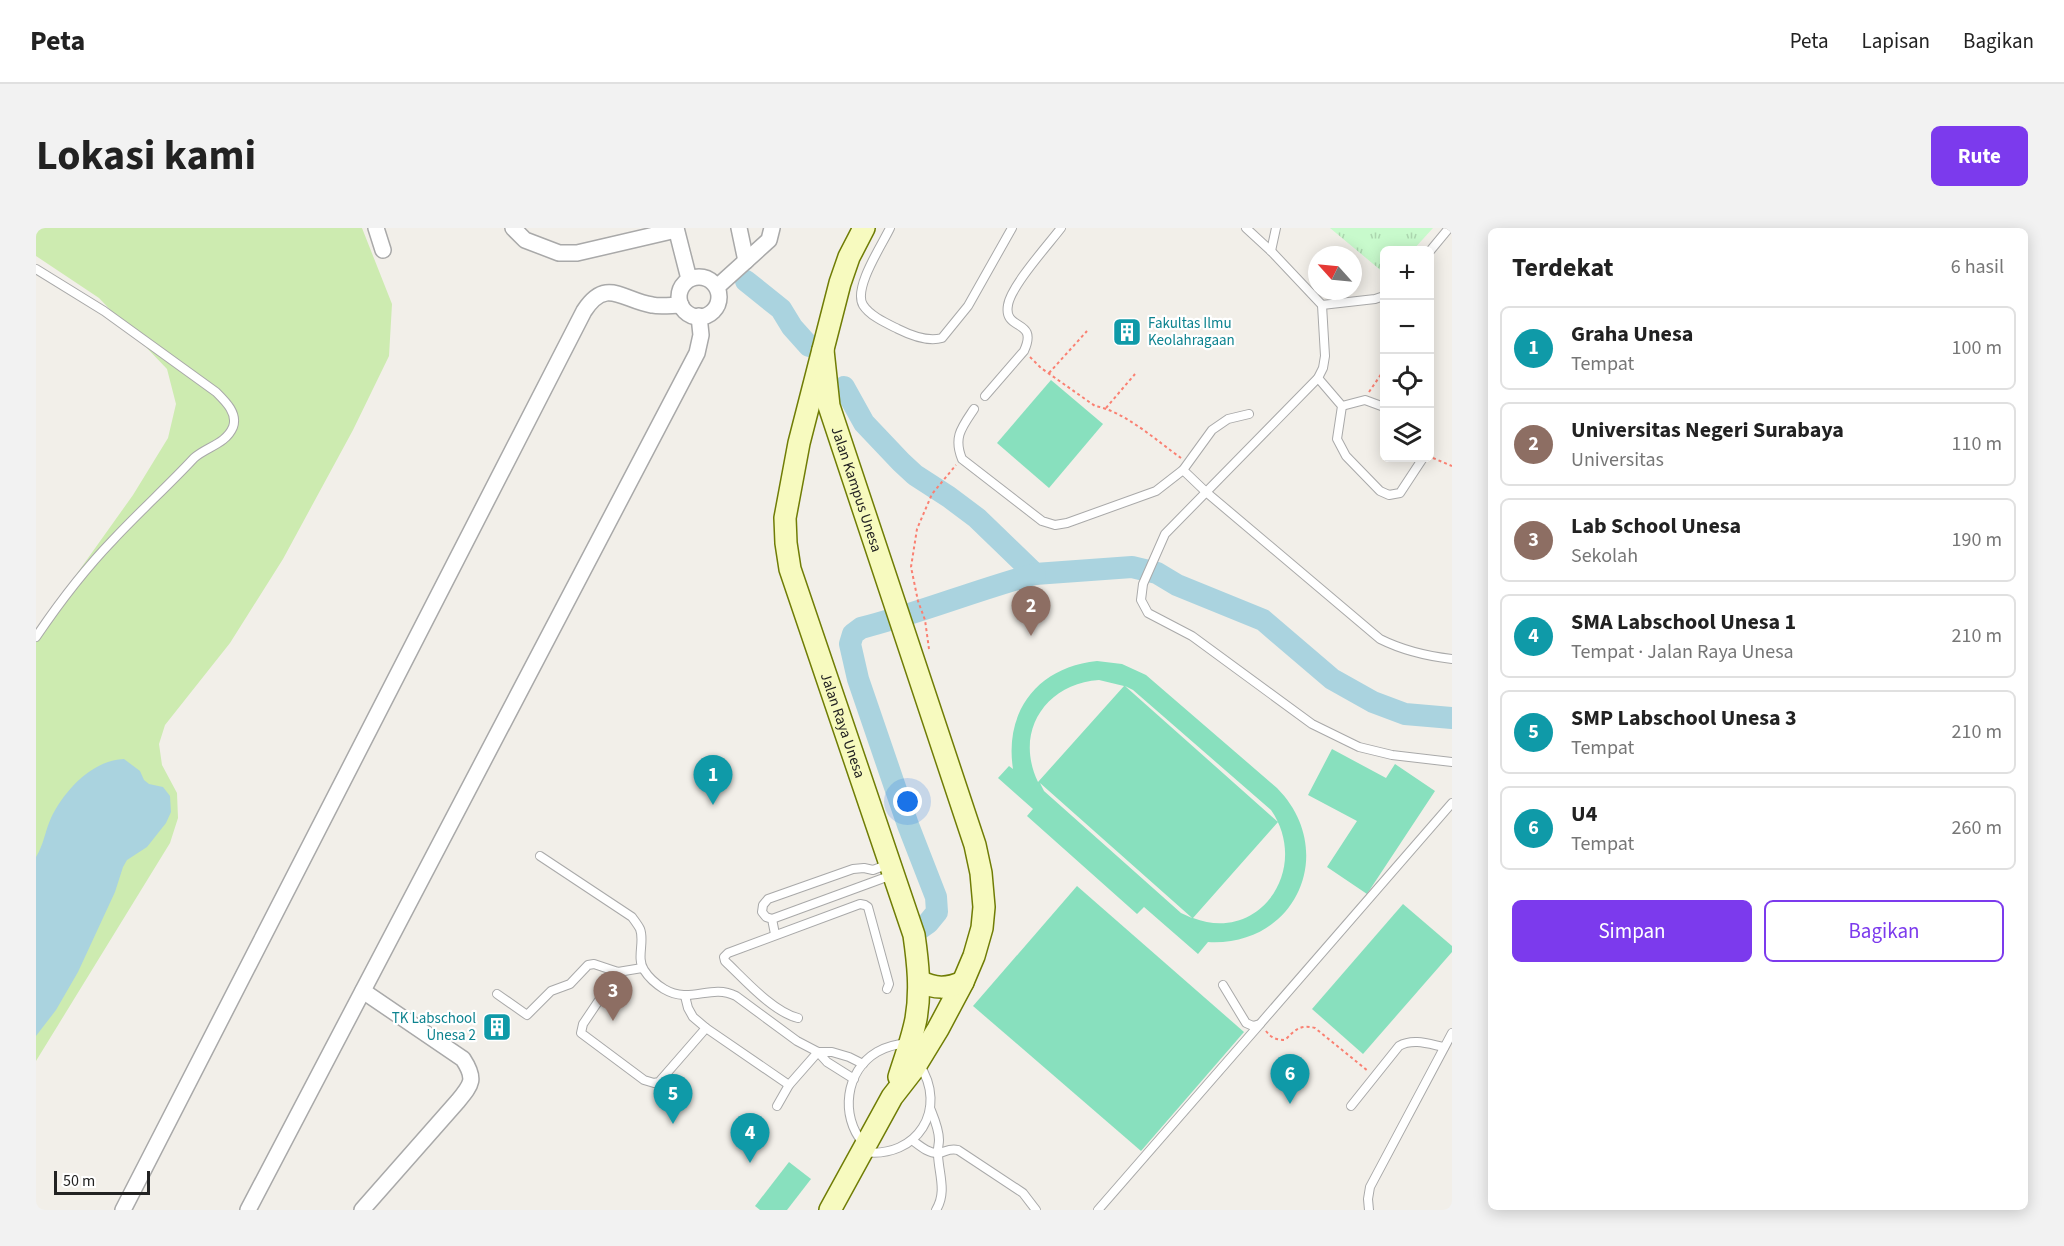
<!DOCTYPE html>
<html lang="id">
<head>
<meta charset="utf-8">
<style>
  body { margin:0; font-family:"Source Sans 3",sans-serif; background:#f2f2f2; color:#222 }
  .controls { position:absolute; right:18px; top:18px; display:grid; overflow:hidden; border-radius:9px; box-shadow:0 3px 15px #0003 }
  .controls button { width:54px; height:54px; display:grid; place-items:center; padding:0; border:0; border-bottom:2px solid #e0e0e0; background:#fff; color:#222; font:30px sans-serif }
  .compass { position:absolute; left:1272px; top:18px; width:54px; height:54px; border-radius:50%; background:#fff; box-shadow:0 3px 15px #0003; rotate:297deg }
  .scale { position:absolute; left:18px; bottom:15px; width:96px; box-sizing:border-box; padding-left:6px; border:3px solid #222; border-top:0; font-size:16px; line-height:21px; white-space:nowrap; color:#222; -webkit-text-stroke:4px #fff; paint-order:stroke }
  .you { position:absolute; left:872px; top:574px; width:21px; height:21px; margin:-15px; border:4px solid #fff; border-radius:50%; background:#1a73e8; box-shadow:0 0 0 9px #1a73e833 }
  .badge { display:grid; place-items:center; width:39px; height:39px; border-radius:50%; background:#7c3aed; color:#fff; font-size:20px; font-weight:700 }
  .pin { position:absolute; translate:-50% -50px; filter:drop-shadow(0 2px 3px #0008) }
  .pin::after { content:''; position:absolute; top:32px; width:21px; height:18px; background:inherit; clip-path:polygon(0 0,100% 0,50% 100%) }
  .list { margin:0; padding:0; list-style:none }
  h2 { display:flex; justify-content:space-between; align-items:center; height:78px; margin:0; padding:0 24px; font-size:26px }
  h2 small { font-size:20px; font-weight:400; color:#767676 }
  .list li { display:grid; grid-template-columns:39px 1fr auto; gap:18px; align-items:center; box-sizing:border-box; height:84px; margin:0 12px 12px; padding:0 12px; border:2px solid #e0e0e0; border-radius:9px }
  .list b { display:block; font-size:22px; white-space:nowrap }
  .list p { margin:0; font-size:20px; white-space:nowrap; color:#767676 }
  .list em { font-size:20px; font-style:normal; color:#767676 }
  .actions { display:flex; gap:12px; padding:18px 24px }
  .actions a { flex:1; padding:14px 0; border:2px solid #7c3aed; border-radius:9px; text-align:center; font-size:21px; color:#7c3aed }
  .actions .main { background:#7c3aed; color:#fff }
  .icon { flex:none; width:33px; height:33px; fill:none; stroke:currentColor; stroke-width:2; stroke-linecap:round; stroke-linejoin:round }
  .map { position:relative; flex:none; width:1416px; height:982px; overflow:hidden; border-radius:9px }
  header { display:flex; align-items:center; gap:36px; box-sizing:border-box; height:84px; padding:0 30px; background:#fff; border-bottom:2px solid #e0e0e0 }
  header strong { font-size:28px }
  nav { display:flex; gap:33px; margin-inline-start:auto; font-size:21px }
  .intro { display:flex; align-items:center; justify-content:space-between; box-sizing:border-box; height:144px; padding:0 36px }
  h1 { margin:0; font-size:42px }
  .button { padding:15px 27px; border-radius:9px; background:#7c3aed; color:#fff; font-size:21px; font-weight:700 }
  main { display:flex; gap:36px; padding:0 36px }
  aside { flex:1; background:#fff; border-radius:9px; box-shadow:0 3px 15px #0003 }
  .map>svg:first-child { display:block }
  .grass { fill:#cdebb0 }
  .park { fill:url(#park-tufts) }
  .pitch { fill:#88e0be; fill-rule:evenodd }
  .water { fill:#aad3df }
  .lines { fill:none; stroke-linecap:round; stroke-linejoin:round }
  .river { stroke:#aad3df; stroke-width:22 }
  .service-casing { stroke:#a9a9a9; stroke-width:10 }
  .minor-casing { stroke:#a9a9a9; stroke-width:18 }
  .secondary-casing { stroke:#707d05; stroke-width:24 }
  .path { stroke:#fa8072; stroke-width:2; stroke-dasharray:3 3; stroke-linecap:butt }
  .service { stroke:#fff; stroke-width:8 }
  .minor { stroke:#fff; stroke-width:15 }
  .secondary { stroke:#f7fabf; stroke-width:21 }
  .labels { text-anchor:middle; dominant-baseline:central; stroke-width:4.5; stroke-linejoin:round; paint-order:stroke }
  .culture-label { font-size:15px; fill:#0d838f; stroke:#fff; text-anchor:start }
  .street-label { font-size:15px; fill:#222; stroke:#fff }
</style>
</head>
<body>
<header>
<strong>Peta</strong>
<nav><a>Peta</a><a>Lapisan</a><a>Bagikan</a></nav>
</header>
<div class="intro"><h1>Lokasi kami</h1><a class="button">Rute</a></div>
<main>
<div class="map">
<svg width="1416" height="982" viewBox="0 0 1416 982">
  <defs>
    <pattern id="park-tufts" width="24" height="20" patternUnits="userSpaceOnUse" patternTransform="scale(1.5)"><rect width="24" height="20" fill="#c8facc"/><path d="M3 7l-1-3M5 7V3M7 7l1-3M15 17l-1-3M17 17v-4M19 17l1-3" fill="none" stroke="#acd6af"/></pattern>
  </defs>
  <rect width="100%" height="100%" fill="#f2efe9"/>
  <!-- grass -->
  <polygon class="grass" points="0,0 326,0 356,76 353,128 317,202 247,331 194,415 129,497 123,516 126,537 141,565 142,590 134,615 0,833 0,403 97,267 132,210 140,176 131,141 63,70 0,28"/>
  <!-- park -->
  <polygon class="park" points="1294,0 1397,0 1377,22 1348,22 1348,45"/>
  <!-- pitch -->
  <g class="pitch">
    <polygon points="1015,152 1067,196 1013,260 961,215"/>
    <path d="M1061 433 1086 436 1110 447 1241 560C1303 623 1260 719 1172 714L1162 726 1108 679 1101 686 991 588 997 581 962 550 973 538 977 541C968 483 1002 439 1061 433ZM1063 452 1088 458 1002 554C978 504 1009 456 1063 452ZM1089 458 1097 462 1235 582C1275 640 1224 716 1157 690L1242 594ZM1004 555 1155 689 1156 690 1145 685 1008 563Z"/>
    <polygon points="1296,521 1350,550 1359,536 1399,563 1331,666 1291,639 1321,593 1272,567"/>
    <polygon points="1041,658 1208,804 1105,923 937,778"/>
    <polygon points="1367,676 1416,718 1416,724 1327,826 1276,781"/>
    <polygon points="753,934 775,951 751,982 724,982 719,978"/>
  </g>
  <!-- water -->
  <path class="water" d="M88 531 104 543 108 552 113 556 127 559 134 568 135 584 130 595 111 619 91 632 87 639 79 664 42 744 20 782 0 808V629C8 616 9 603 15 590 28 563 56 532 88 531Z"/>
  <g class="lines">
    <!-- river -->
    <g class="river">
      <polyline points="710,53 745,81 756,99 773,118"/>
      <polyline points="808,159 828,195 865,234 879,247 913,269 941,290 999,346 1096,339 1121,345 1141,357 1227,392 1296,451 1337,474 1369,486 1416,490"/>
      <path d="M882 702 892 695 901 684 900 669 872 597 822 451 814 416 817 406 825 400C884 385 940 362 999 346"/>
    </g>
    <!-- service casing -->
    <g class="service-casing">
      <g id="service">
        <path d="M854 0C846 17 817 60 827 77 834 88 850 95 862 101 874 107 892 114 906 110L932 78 976 0"/>
        <polyline points="1210,0 1235,23 1286,77 1289,128 1287,140 1282,150 1129,306 1107,356 1105,372 1112,385 1156,408 1276,496 1323,519 1356,527 1416,534"/>
        <polyline points="1235,23 1240,0"/>
        <polyline points="1394,23 1413,0"/>
        <path d="M0 41 68 83 180 164C189 173 202 185 197 199 190 216 170 219 158 230 132 258 103 284 77 312 49 341 23 375 0 409"/>
        <polyline points="1286,77 1339,71 1348,68"/>
        <polyline points="1282,150 1306,178 1301,211 1310,228 1344,263 1353,267 1364,265 1387,230"/>
        <path d="M949 168 988 123C1003 90 967 104 972 77 975 58 1012 17 1025 0"/>
        <polyline points="1306,178 1329,172 1348,179"/>
        <path d="M938 181C926 199 917 209 926 231L1006 293 1019 297 1031 295 1120 263 1147 242 1176 202 1192 191 1213 186"/>
        <path d="M1147 242 1170 264 1344 411C1368 423 1390 428 1416 431"/>
        <path d="M504 628 596 689C598 692 602 697 604 701 609 713 600 730 608 742 613 750 620 756 628 761 655 777 674 755 700 768L761 813 782 824H796L813 829 827 836"/>
        <polyline points="736,691 856,647"/>
        <polyline points="739,706 736,691 730,689 726,684 727,677 732,671 817,641 828,640 837,642 853,636"/>
        <polyline points="582,744 547,796 545,805 608,852 618,855 623,854 670,800"/>
        <polyline points="1187,757 1210,795 1217,798 1224,796 1416,575"/>
        <polyline points="461,766 491,787 515,763 534,756 552,737 558,736 582,744 606,740"/>
        <polyline points="649,768 652,780 657,789 670,800 753,857"/>
        <path d="M762 790C737 784 708 751 689 733L688 729 692 725 824 676 829 677 832 679 853 756 851 761"/>
        <polyline points="741,878 753,857 782,824 791,834 818,851"/>
        <path d="M1315 878 1363 818C1377 810 1393 816 1408 819"/>
        <path d="M894 880C898 890 903 901 903 912 903 917 901 922 902 927 903 947 911 964 900 982"/>
        <path d="M876 912C884 918 893 926 903 925 911 923 914 920 922 922L987 965 1000 982"/>
        <path d="M827 915C804 888 809 843 841 824 851 818 861 816 873 815"/>
        <path d="M828 924C881 931 913 881 883 836"/>
        <polyline points="1062,982 1224,796"/>
        <polyline points="1333,982 1332,971 1334,959 1416,805"/>
      </g>
    </g>
    <!-- minor casing -->
    <g class="minor-casing">
      <g id="minor">
        <polyline points="340,0 347,22"/>
        <polyline points="477,0 489,12 523,25 541,25 640,2"/>
        <polyline points="640,0 653,51"/>
        <polyline points="703,0 710,33"/>
        <circle cx="663" cy="69" r="20"/>
        <polyline points="681,59 733,12 736,0"/>
        <path d="M87 982 548 83C570 49 586 72 616 77 625 79 636 77 645 77"/>
        <polyline points="212,982 661,125 665,107 663,88"/>
        <path d="M326 982 422 873C436 856 440 851 427 831L327 763"/>
      </g>
    </g>
    <!-- secondary casing -->
    <g class="secondary-casing">
      <g id="secondary">
        <path id="s1" d="M828 0 813 29 804 55 763 215 749 290 750 315 754 341 878 707C882 735 885 763 880 791 876 811 869 830 863 849"/>
        <path id="s2" d="M787 122 793 178 939 617 945 645 948 679 946 700 938 728 927 754 902 801 877 842 856 869 794 982"/>
        <path d="M883 753C899 761 911 761 927 754"/>
      </g>
    </g>
    <!-- path -->
    <g class="path">
      <path d="M994 129 1005 140 1059 178C1088 183 1121 213 1145 230"/>
      <polyline points="1013,145 1051,103"/>
      <polyline points="1333,164 1348,142"/>
      <polyline points="1070,180 1099,146"/>
      <polyline points="1397,230 1416,238"/>
      <polyline points="893,421 889,392 882,373 875,339 881,301 896,266 920,237"/>
      <path d="M1230 803C1235 810 1241 812 1249 812 1259 802 1264 796 1279 800L1332 843"/>
    </g>
    <!-- service -->
    <use href="#service" class="service"/>
    <!-- minor -->
    <use href="#minor" class="minor"/>
    <!-- secondary -->
    <use href="#secondary" class="secondary"/>
  </g>
  <!-- icons -->
  <defs>
    <g id="building-square" transform="scale(1.5)"><rect x="-9" y="-9" width="18" height="18" rx="4" fill="#0f9aa8" stroke="#fff"/><path d="M-4-6H4V6H1V3H-1V6H-4ZM-2.5-4.3h1.7v1.8h-1.7ZM.8-4.3h1.7v1.8H.8ZM-2.5-1h1.7V.8h-1.7ZM.8-1h1.7V.8H.8Z" fill="#fff"/></g>
  </defs>
  <g fill-rule="evenodd">
    <use href="#building-square" x="1091" y="104"/>
    <use href="#building-square" x="461" y="799"/>
  </g>
  <g class="labels">
    <!-- culture labels -->
    <g class="culture-label">
      <text x="1112" y="95">Fakultas Ilmu<tspan x="1112" dy="17">Keolahragaan</tspan></text>
      <text x="440" y="790" text-anchor="end">TK Labschool<tspan x="440" dy="17">Unesa 2</tspan></text>
    </g>
    <!-- street labels -->
    <g class="street-label">
      <text stroke="none"><textPath href="#s2" startOffset="144">Jalan Kampus Unesa</textPath></text>
      <text stroke="none"><textPath href="#s1" startOffset="518">Jalan Raya Unesa</textPath></text>
    </g>
  </g>
</svg>
<div class="controls">
<button>+</button>
<button>−</button>
<button><svg class="icon" aria-label="locate" viewBox="0 0 24 24"><circle cx="12" cy="12" r="6"/><path d="M12 2v4M12 18v4M2 12h4M18 12h4"/></svg></button>
<button><svg class="icon" aria-label="layers" viewBox="0 0 24 24"><path d="M12 4l9 5-9 5-9-5zM3 14l9 5 9-5"/></svg></button>
</div>
<svg class="compass" viewBox="-18 -18 36 36"><path d="M0-13l5 13h-10z" fill="#e53935"/><path d="M0 13l5-13h-10z" fill="#767676"/></svg>
<div class="scale">50 m</div>
<div class="you"></div>
<div class="pin badge" style="left:677px;top:577px;background:#0f9aa8">1</div>
<div class="pin badge" style="left:995px;top:408px;background:#8d6e63">2</div>
<div class="pin badge" style="left:577px;top:793px;background:#8d6e63">3</div>
<div class="pin badge" style="left:714px;top:935px;background:#0f9aa8">4</div>
<div class="pin badge" style="left:637px;top:896px;background:#0f9aa8">5</div>
<div class="pin badge" style="left:1254px;top:876px;background:#0f9aa8">6</div>
</div>
<aside>
<h2>Terdekat<small>6 hasil</small></h2>
<ul class="list">
<li><span class="badge" style="background:#0f9aa8">1</span><div><b>Graha Unesa</b><p>Tempat</p></div><em>100 m</em></li>
<li><span class="badge" style="background:#8d6e63">2</span><div><b>Universitas Negeri Surabaya</b><p>Universitas</p></div><em>110 m</em></li>
<li><span class="badge" style="background:#8d6e63">3</span><div><b>Lab School Unesa</b><p>Sekolah</p></div><em>190 m</em></li>
<li><span class="badge" style="background:#0f9aa8">4</span><div><b>SMA Labschool Unesa 1</b><p>Tempat · Jalan Raya Unesa</p></div><em>210 m</em></li>
<li><span class="badge" style="background:#0f9aa8">5</span><div><b>SMP Labschool Unesa 3</b><p>Tempat</p></div><em>210 m</em></li>
<li><span class="badge" style="background:#0f9aa8">6</span><div><b>U4</b><p>Tempat</p></div><em>260 m</em></li>
</ul>
<div class="actions"><a class="main">Simpan</a><a>Bagikan</a></div>
</aside>
</main>
</body>
</html>
